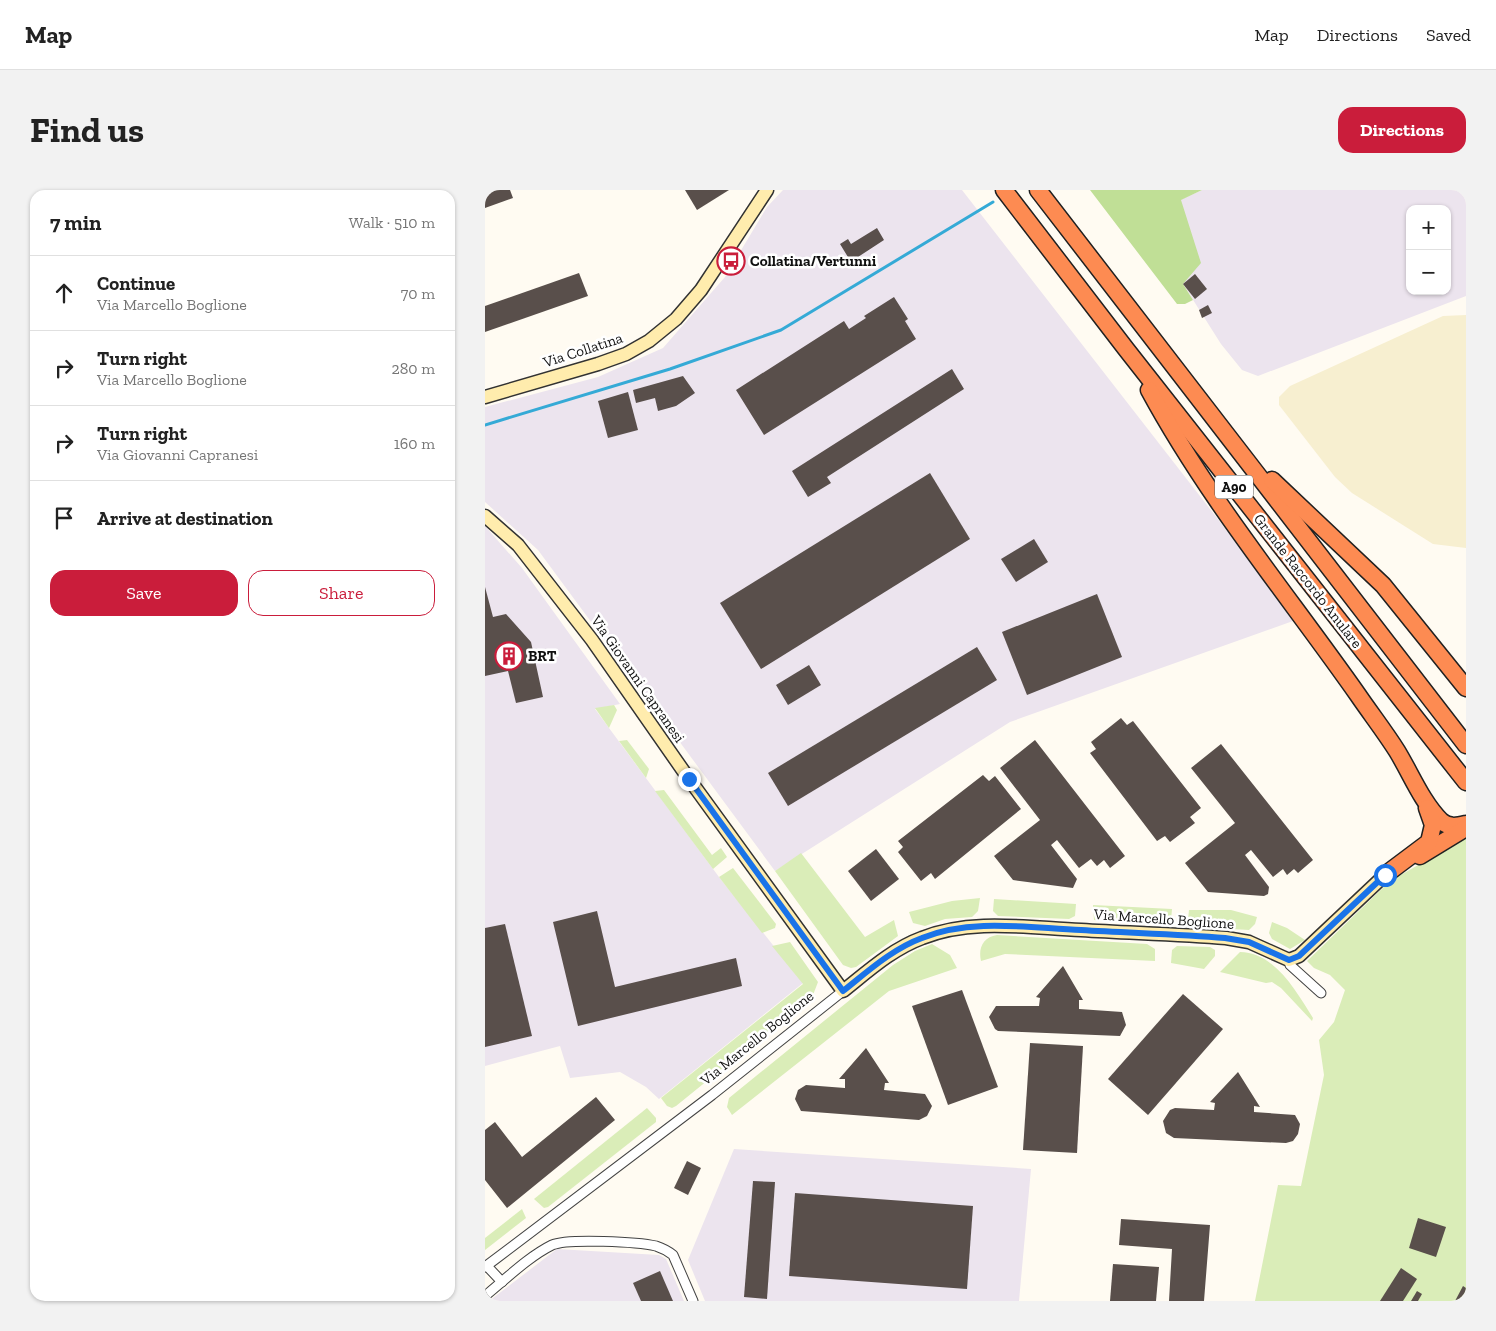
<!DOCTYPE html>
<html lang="en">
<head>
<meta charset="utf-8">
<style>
  body { margin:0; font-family:"Zilla Slab",serif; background:#f2f2f2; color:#222 }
  .controls { position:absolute; right:15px; top:15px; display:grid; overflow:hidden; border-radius:10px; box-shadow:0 1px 4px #0004 }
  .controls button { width:45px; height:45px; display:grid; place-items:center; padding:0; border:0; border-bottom:1px solid #e0e0e0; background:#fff; color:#222; font:25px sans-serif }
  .stop { position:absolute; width:15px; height:15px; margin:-11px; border:4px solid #1a73e8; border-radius:50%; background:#fff }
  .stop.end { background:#1a73e8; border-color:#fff; box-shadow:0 1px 5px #0008 }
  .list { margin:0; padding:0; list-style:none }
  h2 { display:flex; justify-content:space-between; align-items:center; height:65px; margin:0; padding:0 20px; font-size:21px }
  h2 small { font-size:16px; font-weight:400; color:#767676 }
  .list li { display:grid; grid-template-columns:32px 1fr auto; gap:15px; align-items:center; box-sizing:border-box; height:75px; padding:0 20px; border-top:1px solid #e0e0e0 }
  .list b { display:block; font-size:19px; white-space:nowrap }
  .list p { margin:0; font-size:16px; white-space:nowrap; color:#767676 }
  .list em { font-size:16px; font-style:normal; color:#767676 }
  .actions { display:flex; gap:10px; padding:15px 20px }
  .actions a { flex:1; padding:11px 0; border:1px solid #ca1d3b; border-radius:15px; text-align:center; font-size:18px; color:#ca1d3b }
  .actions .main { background:#ca1d3b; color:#fff }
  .icon { flex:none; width:28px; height:28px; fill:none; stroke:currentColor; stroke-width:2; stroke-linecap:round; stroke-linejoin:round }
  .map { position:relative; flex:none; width:981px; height:1111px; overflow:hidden; border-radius:15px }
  header { display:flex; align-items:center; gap:30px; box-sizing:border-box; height:70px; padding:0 25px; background:#fff; border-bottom:1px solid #e0e0e0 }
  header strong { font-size:24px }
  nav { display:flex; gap:28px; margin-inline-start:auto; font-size:18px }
  .intro { display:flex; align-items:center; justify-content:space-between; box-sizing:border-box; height:120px; padding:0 30px }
  h1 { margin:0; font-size:35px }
  .button { padding:12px 22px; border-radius:15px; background:#ca1d3b; color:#fff; font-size:18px; font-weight:700 }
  main { display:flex; gap:30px; padding:0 30px }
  aside { flex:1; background:#fff; border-radius:15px; box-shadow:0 1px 4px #0004 }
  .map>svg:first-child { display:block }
  .industrial { fill:#ece4ee; fill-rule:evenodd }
  .farmland { fill:#f7efd0 }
  .green { fill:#daedb8 }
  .forest { fill:#c0df96 }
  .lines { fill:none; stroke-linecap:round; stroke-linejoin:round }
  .stream { stroke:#35aad6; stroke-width:3 }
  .building { fill:#594f4b }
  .street-casing { stroke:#434343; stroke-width:11 }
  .secondary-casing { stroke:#323232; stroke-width:15 }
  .highway-casing { stroke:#212121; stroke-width:19 }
  .street { stroke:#fff; stroke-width:9 }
  .secondary { stroke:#ffecad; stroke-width:12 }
  .highway { stroke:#fd8b52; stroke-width:16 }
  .route { stroke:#1a73e8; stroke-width:6 }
  .labels { text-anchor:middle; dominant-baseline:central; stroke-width:5; stroke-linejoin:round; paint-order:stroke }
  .shield { fill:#fff; stroke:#585858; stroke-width:1 }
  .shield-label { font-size:14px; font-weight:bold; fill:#101010 }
  .poi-label { font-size:15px; font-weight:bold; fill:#101010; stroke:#fff; text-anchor:start }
  .street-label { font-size:15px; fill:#101010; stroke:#fff }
</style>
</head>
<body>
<header>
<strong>Map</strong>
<nav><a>Map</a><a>Directions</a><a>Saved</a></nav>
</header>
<div class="intro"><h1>Find us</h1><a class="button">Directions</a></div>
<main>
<aside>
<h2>7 min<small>Walk · 510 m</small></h2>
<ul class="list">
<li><svg class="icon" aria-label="ahead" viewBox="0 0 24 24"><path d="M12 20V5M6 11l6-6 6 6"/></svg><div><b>Continue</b><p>Via Marcello Boglione</p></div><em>70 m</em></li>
<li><svg class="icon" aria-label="right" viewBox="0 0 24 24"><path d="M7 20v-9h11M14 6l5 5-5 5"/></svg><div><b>Turn right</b><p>Via Marcello Boglione</p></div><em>280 m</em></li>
<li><svg class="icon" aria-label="right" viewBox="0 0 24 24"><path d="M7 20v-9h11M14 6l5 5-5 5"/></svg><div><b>Turn right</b><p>Via Giovanni Capranesi</p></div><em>160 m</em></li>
<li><svg class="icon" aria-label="arrive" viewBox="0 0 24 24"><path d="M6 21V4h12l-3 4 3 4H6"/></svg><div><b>Arrive at destination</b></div></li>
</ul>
<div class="actions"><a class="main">Save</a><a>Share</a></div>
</aside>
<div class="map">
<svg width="981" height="1111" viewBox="0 0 981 1111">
  <rect width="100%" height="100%" fill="#fffbf2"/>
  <!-- industrial -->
  <g class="industrial">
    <polygon points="298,0 477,0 739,337 808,431 525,532 290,681 53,360 0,312 0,217 113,187 178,158 240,87 282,17"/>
    <path d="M717 0H981V106L773 186 757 180 736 154 698 94 695 10ZM925 19H962V101H925Z"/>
    <polygon points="0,336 37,378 135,514 110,519 234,687 318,793 174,909 161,897 135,882 85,888 75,856 0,876"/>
    <polygon points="249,959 546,979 534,1111 220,1111 203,1070"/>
    <polygon points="72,1059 174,1065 181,1069 199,1111 4,1111"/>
  </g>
  <!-- farmland -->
  <polygon class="farmland" points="981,125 981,358 948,354 867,303 850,287 794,215 794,207 805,196 958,126"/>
  <!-- green -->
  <g class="green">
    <polygon points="129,515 132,520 124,538 110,518"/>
    <polygon points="142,550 164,579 161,588 134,551"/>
    <polygon points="179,600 227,665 236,658 242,667 228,679 170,601"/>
    <polygon points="981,648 981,1111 770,1111 793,995 816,996 839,885 834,850 849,832 860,800 845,785 829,778 822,771 905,691"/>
    <polygon points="316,663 380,747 409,730 413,746 371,777 366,778 358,775 290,681"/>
    <polygon points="248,678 291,734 290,738 277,743 234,687"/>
    <polygon points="495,708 493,721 487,727 460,729 440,736 428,733 424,722 467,711"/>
    <polygon points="509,709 591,714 590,726 584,729 513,726 508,721"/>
    <polygon points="608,715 687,719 686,730 678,734 609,730"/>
    <polygon points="704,720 746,720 772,727 770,734 764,740 713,737 703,730"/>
    <polygon points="787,732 802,738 820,750 805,759 787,749 784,743"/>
    <path d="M512 745 662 754 670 759V771L520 764 496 771C493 758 498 747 512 745Z"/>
    <polygon points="305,752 333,792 328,805 191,916 187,918 182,916 176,908 318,794 287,756"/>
    <polygon points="447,754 465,765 472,778 404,801 247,925 242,917 244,908 408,775 430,761"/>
    <polygon points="692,756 725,757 730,760 730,766 719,779 686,773 687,760"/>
    <path d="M755 762C790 762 812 803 828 828L827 831 796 798 787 792 781 793 735 782Z"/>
    <polygon points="162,918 171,928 171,932 63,1017 59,1018 49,1009"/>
    <polygon points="37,1019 41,1028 0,1060 0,1048"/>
  </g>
  <!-- forest -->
  <polygon class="forest" points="605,0 717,0 696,10 716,73 698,94 708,110 700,114 692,114"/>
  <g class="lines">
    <!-- stream -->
    <polyline class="stream" points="0,235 185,179 296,140 508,12"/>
  </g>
  <!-- building -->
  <g class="building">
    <polygon points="0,0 25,0 28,8 0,18"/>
    <polygon points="200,0 244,0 212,20"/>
    <polygon points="392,38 399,50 373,67 376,72 369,77 355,54 363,49 366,54"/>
    <polygon points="94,83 103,106 0,142 0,116"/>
    <polygon points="710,84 722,99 710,109 698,94"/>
    <polygon points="409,107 423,129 420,131 431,149 279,245 251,200 359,131 364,139 381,128 379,126"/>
    <polygon points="723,115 727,123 717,128 714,120"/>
    <polygon points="467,179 479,199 342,287 346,293 323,307 307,281"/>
    <polygon points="198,186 210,203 191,216 173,221 170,208 151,213 148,200"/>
    <polygon points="143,202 153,240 123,248 113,211"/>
    <polygon points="445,283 485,349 276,479 235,413"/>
    <polygon points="549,349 563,372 531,392 516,369"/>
    <polygon points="0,397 8,427 21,424 46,452 58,507 31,513 23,481 0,486"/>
    <polygon points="612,404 637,467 542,505 517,442"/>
    <polygon points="492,457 512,490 303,616 283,583"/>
    <polygon points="324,475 336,495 303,515 291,495"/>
    <polygon points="636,528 642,535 648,531 716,618 705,627 710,633 685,652 680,646 672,651 605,563 611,559 606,552"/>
    <polygon points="550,550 640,666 625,678 619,670 612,676 606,669 594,678 572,650 566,655 592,689 588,698 528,690 509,666 555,630 515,578"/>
    <polygon points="736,554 828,670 813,683 809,679 802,685 798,679 788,687 766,660 760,665 784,697 783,704 779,706 723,702 700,673 750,633 706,578"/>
    <polygon points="498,585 504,591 510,586 536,619 450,689 446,683 436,691 413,662 418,657 413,651"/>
    <polygon points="391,659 414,689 386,711 363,681"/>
    <polygon points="112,721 130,797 251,768 257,796 93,836 68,732"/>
    <polygon points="20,734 47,846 0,857 0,738"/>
    <polygon points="578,776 598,810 594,810 594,819 637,822 641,835 635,846 513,841 510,839 504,827 511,816 554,816 555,808 551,807"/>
    <polygon points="477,800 513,897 463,915 427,816"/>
    <polygon points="698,804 738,839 663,925 623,889"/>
    <polygon points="545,853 598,856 592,963 538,960"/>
    <polygon points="381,858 404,893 400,893 399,900 440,904 447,916 442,926 434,930 316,921 310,909 313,900 321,895 360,898 360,889 354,889"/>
    <polygon points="753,882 775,917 769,916 769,922 810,925 815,934 813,944 808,951 801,953 689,948 681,943 678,931 685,920 690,918 729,920 730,913 725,912"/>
    <polygon points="111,907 130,930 22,1018 0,990 0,940 10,932 37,967"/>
    <polygon points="202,971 216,978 203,1005 189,998"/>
    <polygon points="268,991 290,992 282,1109 259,1107"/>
    <polygon points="310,1003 488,1016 482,1099 304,1086"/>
    <polygon points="933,1028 961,1037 951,1067 924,1058"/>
    <polygon points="636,1029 725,1035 719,1111 684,1111 687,1059 634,1055"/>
    <polygon points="628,1074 674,1077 671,1111 625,1111"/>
    <polygon points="916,1078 932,1089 918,1111 895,1111"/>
    <polygon points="175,1081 188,1111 156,1111 148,1093"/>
    <polygon points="978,1096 981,1098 981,1111 970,1111"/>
    <polygon points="932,1101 937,1104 933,1111 926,1111"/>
  </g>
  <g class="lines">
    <!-- street casing -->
    <g class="street-casing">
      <g id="street">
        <polyline points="804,770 805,775 836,803"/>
        <polyline points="2,1076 17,1092"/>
        <polyline points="0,1077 227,905 358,801"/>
        <path d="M0 1106C21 1089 43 1067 67 1055 82 1048 154 1052 171 1056 177 1058 183 1061 188 1065L208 1111"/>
      </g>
    </g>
    <!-- secondary casing -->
    <g class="secondary-casing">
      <g id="secondary">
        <polyline points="0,207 113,174 141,164 164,151 191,129 216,100 282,0"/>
        <path d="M0 326 33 355 107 450 204 589 358 801C382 782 407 759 437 748 486 728 544 738 596 740 644 743 692 744 741 748L764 752 804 770 814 766 900 685"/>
      </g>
    </g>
    <!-- highway casing -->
    <g class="highway-casing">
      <g id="highway">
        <polyline points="519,0 641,159 981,592"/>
        <polyline points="553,0 981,555"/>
        <path d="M664 200C723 309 802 404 873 505 886 524 900 542 912 561 926 584 937 612 956 631 964 638 972 636 981 634"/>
        <polyline points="787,290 898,395 981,498"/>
        <polyline points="935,666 981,638"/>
        <polyline points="900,685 944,652 948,635 942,618"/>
      </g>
    </g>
    <!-- street -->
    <use href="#street" class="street"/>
    <!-- secondary -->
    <use href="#secondary" class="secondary"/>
    <!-- highway -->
    <use href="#highway" class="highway"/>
  </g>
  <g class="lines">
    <!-- route -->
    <path class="route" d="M204 589 358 801C382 782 407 759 437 748 486 728 544 738 596 740 644 743 692 744 740 748L764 752 804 770 814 766 900 685"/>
  </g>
  <!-- icons -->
  <defs>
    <g id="bus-ring" transform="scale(1.4375)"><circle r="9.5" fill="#fff" stroke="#ca1d3b" stroke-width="1.5"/><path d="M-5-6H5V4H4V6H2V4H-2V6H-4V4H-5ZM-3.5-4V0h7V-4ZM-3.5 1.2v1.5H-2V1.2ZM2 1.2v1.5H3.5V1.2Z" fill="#ca1d3b"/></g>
    <g id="building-ring" transform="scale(1.4375)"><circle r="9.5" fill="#fff" stroke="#ca1d3b" stroke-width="1.5"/><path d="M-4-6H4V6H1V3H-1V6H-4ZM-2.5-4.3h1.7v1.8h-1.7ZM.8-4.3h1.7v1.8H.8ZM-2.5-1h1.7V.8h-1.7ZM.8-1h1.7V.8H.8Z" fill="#ca1d3b"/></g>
  </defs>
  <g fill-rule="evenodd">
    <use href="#bus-ring" x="246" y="71"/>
    <use href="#building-ring" x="24" y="466"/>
  </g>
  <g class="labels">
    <!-- shield labels -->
    <rect class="shield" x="730" y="285.5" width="38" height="23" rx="4"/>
    <g class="shield-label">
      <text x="749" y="297">A90</text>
    </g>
    <!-- poi labels -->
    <g class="poi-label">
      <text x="265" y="71">Collatina/Vertunni</text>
      <text x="43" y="466">BRT</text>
    </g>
    <!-- street labels -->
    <g class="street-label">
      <text transform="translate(98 160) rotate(-18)">Via Collatina</text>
      <text transform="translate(823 391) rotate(52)">Grande Raccordo Anulare</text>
      <text transform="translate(153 489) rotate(55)">Via Giovanni Capranesi</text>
      <text transform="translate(679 729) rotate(4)">Via Marcello Boglione</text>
      <text transform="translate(272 848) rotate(-39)">Via Marcello Boglione</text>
    </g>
  </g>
</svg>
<div class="controls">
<button>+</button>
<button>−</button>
</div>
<div class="stop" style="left:900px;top:685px"></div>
<div class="stop end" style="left:204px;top:589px"></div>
</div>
</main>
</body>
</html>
